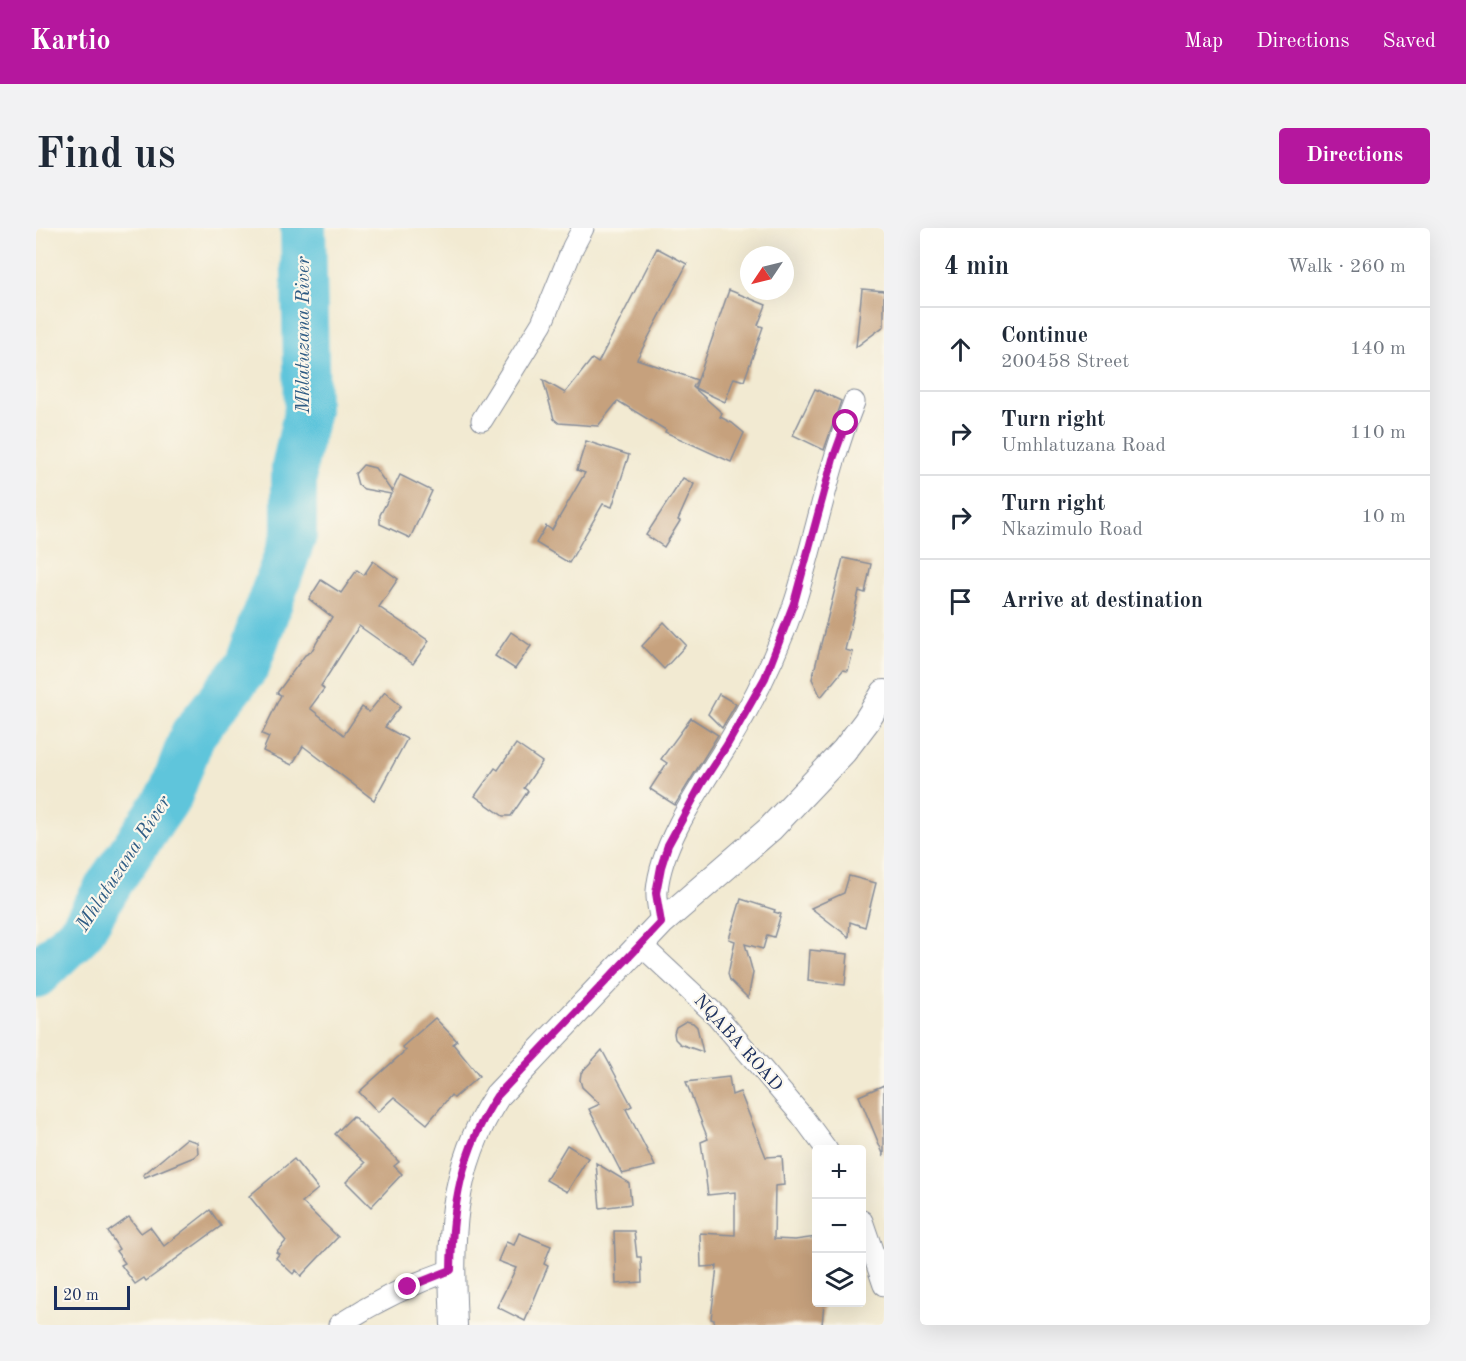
<!DOCTYPE html>
<html lang="en">
<head>
<meta charset="utf-8">
<style>
  body { margin:0; font-family:"Old Standard TT",serif; background:#f2f2f3; color:#1f2937 }
  .controls { position:absolute; right:18px; bottom:18px; display:grid; overflow:hidden; border-radius:6px; box-shadow:0 6px 24px #0002 }
  .controls button { width:54px; height:54px; display:grid; place-items:center; padding:0; border:0; border-bottom:2px solid #e0e1e3; background:#fff; color:#1f2937; font:30px sans-serif }
  .compass { position:absolute; left:704px; top:18px; width:54px; height:54px; border-radius:50%; background:#fff; box-shadow:0 6px 24px #0002; rotate:235deg }
  .scale { position:absolute; left:18px; bottom:15px; width:76px; box-sizing:border-box; padding-left:6px; border:3px solid #1b2f5e; border-top:0; font-size:16px; line-height:21px; white-space:nowrap; color:#1b2f5e; -webkit-text-stroke:4px #fbf7ec; paint-order:stroke }
  .stop { position:absolute; width:18px; height:18px; margin:-14px; border:4px solid #b5179e; border-radius:50%; background:#fff }
  .stop.end { background:#b5179e; border-color:#fff; box-shadow:0 2px 6px #0008 }
  .list { margin:0; padding:0; list-style:none }
  h2 { display:flex; justify-content:space-between; align-items:center; height:78px; margin:0; padding:0 24px; font-size:26px }
  h2 small { font-size:20px; font-weight:400; color:#747a83 }
  .list li { display:grid; grid-template-columns:39px 1fr auto; gap:18px; align-items:center; box-sizing:border-box; height:84px; padding:0 24px; border-top:2px solid #e0e1e3 }
  .list b { display:block; font-size:22px; white-space:nowrap }
  .list p { margin:0; font-size:20px; white-space:nowrap; color:#747a83 }
  .list em { font-size:20px; font-style:normal; color:#747a83 }
  .icon { flex:none; width:33px; height:33px; fill:none; stroke:currentColor; stroke-width:2; stroke-linecap:round; stroke-linejoin:round }
  .map { position:relative; flex:none; width:848px; height:1097px; overflow:hidden; border-radius:6px }
  header { display:flex; align-items:center; gap:36px; box-sizing:border-box; height:84px; padding:0 30px; background:#b5179e; color:#fff }
  header strong { font-size:28px }
  nav { display:flex; gap:33px; margin-inline-start:auto; font-size:21px }
  .intro { display:flex; align-items:center; justify-content:space-between; box-sizing:border-box; height:144px; padding:0 36px }
  h1 { margin:0; font-size:42px }
  .button { padding:15px 27px; border-radius:6px; background:#b5179e; color:#fff; font-size:21px; font-weight:700 }
  main { display:flex; gap:36px; padding:0 36px }
  aside { flex:1; background:#fff; border-radius:6px; box-shadow:0 6px 24px #0002 }
  .map>svg:first-child { display:block }
  .lines { fill:none; stroke-linecap:round; stroke-linejoin:round }
  .river { stroke:#5ec5db; stroke-width:46 }
  .building { fill:#c6a17d }
  .minor-casing { stroke:#868c98; stroke-width:23 }
  .tertiary-casing { stroke:#868c98; stroke-width:28 }
  .minor { stroke:#fff; stroke-width:21 }
  .tertiary { stroke:#fff; stroke-width:26 }
  .route { stroke:#b5179e; stroke-width:8 }
  .labels { text-anchor:middle; dominant-baseline:central; stroke-width:4.5; stroke-linejoin:round; paint-order:stroke }
  .street-label { font-size:18px; fill:#1b2f5e; stroke:#fbf7ec }
  .water-label { font-size:20px; font-style:italic; fill:#2f5c84; stroke:#fbf7ec }
</style>
</head>
<body>
<header>
<strong>Kartio</strong>
<nav><a>Map</a><a>Directions</a><a>Saved</a></nav>
</header>
<div class="intro"><h1>Find us</h1><a class="button">Directions</a></div>
<main>
<div class="map">
<svg width="848" height="1097" viewBox="0 0 848 1097">
  <rect width="100%" height="100%" fill="#fbf7ec"/>
  <filter id="ink" filterUnits="userSpaceOnUse"><feTurbulence type="fractalNoise" baseFrequency=".0167" numOctaves="2"/><feDisplacementMap in="SourceGraphic" scale="12" xChannelSelector="R" yChannelSelector="G"/><feConvolveMatrix kernelMatrix="1 2 1 2 8 2 1 2 1" color-interpolation-filters="sRGB"/></filter>
  <filter id="wash" filterUnits="userSpaceOnUse"><feTurbulence type="fractalNoise" baseFrequency=".008" numOctaves="4" result="noise"/><feDisplacementMap in="SourceGraphic" scale="24" xChannelSelector="R" yChannelSelector="G"/><feGaussianBlur stdDeviation="1.35" result="paint"/><feColorMatrix in="noise" values="0 0 0 0 0 0 0 0 0 0 0 0 0 0 0 0 0 1.4 0 .05"/><feComposite in="paint" operator="in"/></filter>
  <g filter="url(#wash)">
    <rect width="100%" height="100%" fill="#f2ead2"/>
    <g class="lines">
      <!-- river -->
      <polyline class="river" points="0,747 45,704 75,653 134,567 157,506 211,438 258,307 258,240 271,182 267,0"/>
    </g>
    <g id="blocks">
      <!-- building -->
      <g class="building">
        <polygon points="621,20 651,36 601,131 661,152 657,159 686,185 684,189 696,195 708,205 695,234 629,204 630,202 582,173 562,198 523,195 518,191 507,152 529,165 556,131 562,135"/>
        <polygon points="826,61 848,63 848,98 820,119"/>
        <polygon points="693,62 730,77 722,97 727,99 708,153 698,150 689,174 659,160"/>
        <polygon points="779,161 805,173 788,222 757,207"/>
        <polygon points="550,213 593,227 576,279 567,276 533,335 500,315 510,298 516,302 549,245 541,242"/>
        <polygon points="327,237 339,240 356,264 364,247 396,263 374,310 344,296 344,287 355,266 328,261 322,257 319,246"/>
        <polygon points="647,250 658,256 642,292 644,293 628,319 610,307"/>
        <polygon points="807,330 835,336 829,365 823,363 809,422 817,424 812,443 807,442 785,469 776,451"/>
        <polygon points="337,333 362,351 343,379 393,413 377,436 323,398 285,458 288,461 274,480 308,507 326,479 333,484 349,464 365,478 349,499 371,511 338,572 267,518 256,537 227,523 233,509 226,506 245,467 241,465 269,427 275,424 296,389 273,371 285,352 305,365 321,342 328,347"/>
        <polygon points="628,394 650,417 628,441 606,418"/>
        <polygon points="475,404 495,418 479,441 459,428"/>
        <polygon points="683,466 700,476 686,500 672,486"/>
        <polygon points="655,490 682,507 639,577 614,561 631,535 625,531"/>
        <polygon points="480,516 506,534 488,560 492,563 475,588 467,588 439,568 459,540 462,542"/>
        <polygon points="813,648 840,655 829,699 814,694 813,709 775,680 808,665"/>
        <polygon points="705,671 739,682 738,684 745,686 738,709 731,707 727,721 709,716 717,745 712,770 694,752 692,746 699,713 693,711"/>
        <polygon points="774,722 812,726 809,757 772,753"/>
        <polygon points="399,790 421,813 417,816 443,848 418,870 415,867 391,896 358,869 342,884 323,864 370,822 366,819"/>
        <polygon points="650,793 657,795 661,799 667,824 644,816 639,811 638,805 640,799"/>
        <polygon points="566,822 596,878 590,881 619,938 586,946 553,881 564,876 546,859 544,852 545,845"/>
        <polygon points="693,849 696,867 704,864 730,929 746,928 748,957 739,958 738,1011 759,1012 780,1009 780,1074 788,1074 786,1097 678,1097 678,1092 675,1091 681,1038 665,1039 664,1005 699,1007 699,964 672,967 665,914 672,911 650,854"/>
        <polygon points="848,857 848,928 823,868"/>
        <polygon points="317,888 363,934 358,938 366,946 335,979 310,954 329,935 299,906"/>
        <polygon points="150,911 161,914 162,925 158,929 109,949 107,947"/>
        <polygon points="531,917 552,930 531,964 510,952"/>
        <polygon points="258,931 282,961 266,974 302,1009 265,1048 260,1042 257,1046 240,1030 243,1026 240,1024 250,1013 213,968"/>
        <polygon points="560,935 593,955 595,976 564,980"/>
        <polygon points="174,982 185,998 110,1053 108,1050 99,1056 85,1037 89,1035 80,1023 83,1021 72,1004 93,989 105,1005 114,999 128,1018"/>
        <polygon points="578,1003 598,1003 601,1029 605,1029 606,1054 580,1056"/>
        <polygon points="483,1005 515,1018 508,1036 512,1038 489,1093 461,1079 480,1040 462,1033 470,1014 478,1017"/>
      </g>
    </g>
  </g>
  <g filter="url(#ink)">
    <use href="#blocks" fill-opacity="0" stroke="#868c98" stroke-width="1.5"/>
    <g class="lines">
      <!-- minor casing -->
      <g class="minor-casing">
        <g id="minor">
          <polyline points="446,192 506,95 537,19 547,0"/>
          <path d="M625 695C624 685 620 673 621 663 625 614 665 559 691 517 718 473 742 424 759 374 780 307 792 240 818 174"/>
          <polyline points="605,717 681,788 766,888 791,922"/>
          <polyline points="826,993 848,1057"/>
          <path d="M303 1097C338 1074 375 1056 415 1042"/>
        </g>
      </g>
      <!-- tertiary casing -->
      <g class="tertiary-casing">
        <path id="tertiary" d="M418 1097C414 1013 413 942 461 868L625 695 734 601 808 523 830 494 848 465"/>
      </g>
      <!-- minor -->
      <use href="#minor" class="minor"/>
      <!-- tertiary -->
      <use href="#tertiary" class="tertiary"/>
    </g>
  </g>
  <g class="lines" filter="url(#ink)">
    <!-- route -->
    <path class="route" d="M372 1059 415 1042C416 978 425 923 461 868L625 695 620 665 625 639 632 617 666 555 691 517 729 450 758 375 797 231 810 195"/>
  </g>
  <g class="labels">
    <!-- street labels -->
    <g class="street-label">
      <text transform="translate(702 815) rotate(48)">NQABA ROAD</text>
    </g>
    <!-- water labels -->
    <g class="water-label">
      <text transform="translate(268 107) rotate(-90)">Mhlatuzana River</text>
      <text transform="translate(88 636) rotate(-57)">Mhlatuzana River</text>
    </g>
  </g>
</svg>
<div class="controls">
<button>+</button>
<button>−</button>
<button><svg class="icon" aria-label="layers" viewBox="0 0 24 24"><path d="M12 4l9 5-9 5-9-5zM3 14l9 5 9-5"/></svg></button>
</div>
<svg class="compass" viewBox="-18 -18 36 36"><path d="M0-13l5 13h-10z" fill="#e53935"/><path d="M0 13l5-13h-10z" fill="#747a83"/></svg>
<div class="scale">20 m</div>
<div class="stop" style="left:810px;top:195px"></div>
<div class="stop end" style="left:372px;top:1059px"></div>
</div>
<aside>
<h2>4 min<small>Walk · 260 m</small></h2>
<ul class="list">
<li><svg class="icon" aria-label="ahead" viewBox="0 0 24 24"><path d="M12 20V5M6 11l6-6 6 6"/></svg><div><b>Continue</b><p>200458 Street</p></div><em>140 m</em></li>
<li><svg class="icon" aria-label="right" viewBox="0 0 24 24"><path d="M7 20v-9h11M14 6l5 5-5 5"/></svg><div><b>Turn right</b><p>Umhlatuzana Road</p></div><em>110 m</em></li>
<li><svg class="icon" aria-label="right" viewBox="0 0 24 24"><path d="M7 20v-9h11M14 6l5 5-5 5"/></svg><div><b>Turn right</b><p>Nkazimulo Road</p></div><em>10 m</em></li>
<li><svg class="icon" aria-label="arrive" viewBox="0 0 24 24"><path d="M6 21V4h12l-3 4 3 4H6"/></svg><div><b>Arrive at destination</b></div></li>
</ul>
</aside>
</main>
</body>
</html>
